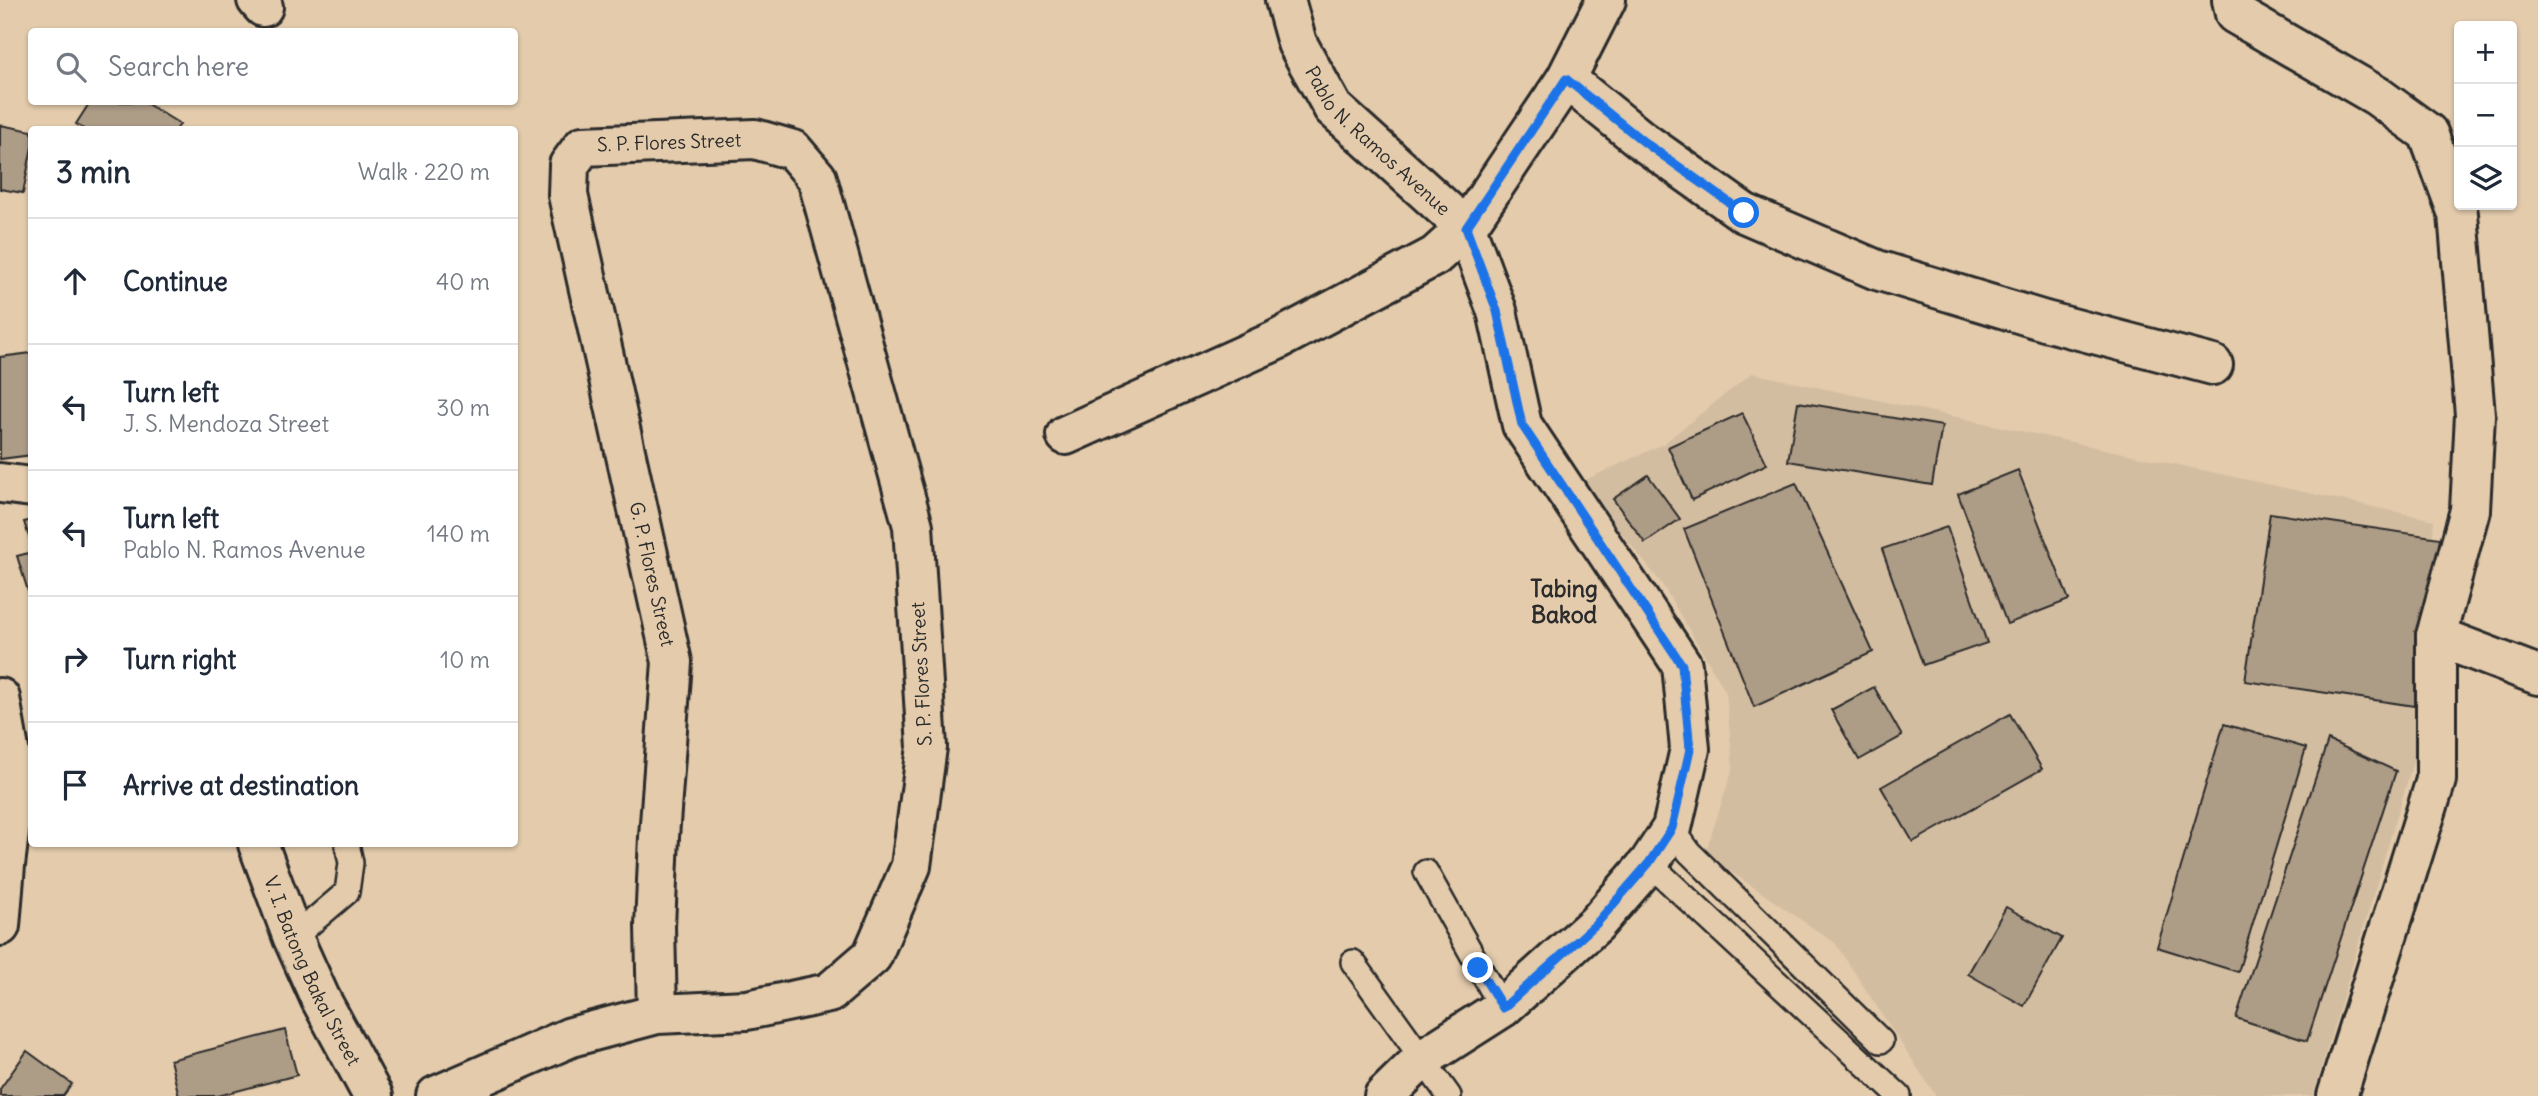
<!DOCTYPE html>
<html lang="en">
<head>
<meta charset="utf-8">
<style>
  body { margin:0; font-family:Delius,sans-serif; background:#f2f2f3; color:#1f2937 }
  .controls { position:absolute; right:21px; top:21px; display:grid; overflow:hidden; border-radius:7px; box-shadow:0 2px 5px #0004 }
  .controls button { width:63px; height:63px; display:grid; place-items:center; padding:0; border:0; border-bottom:2px solid #e0e1e3; background:#fff; color:#1f2937; font:35px sans-serif }
  .stop { position:absolute; width:21px; height:21px; margin:-16px; border:5px solid #1a73e8; border-radius:50%; background:#fff }
  .stop.end { background:#1a73e8; border-color:#fff; box-shadow:0 2px 7px #0008 }
  .list { margin:0; padding:0; list-style:none }
  h2 { display:flex; justify-content:space-between; align-items:center; height:91px; margin:0; padding:0 28px; font-size:30px }
  h2 small { font-size:23px; font-weight:400; color:#747a83 }
  .list li { display:grid; grid-template-columns:46px 1fr auto; gap:21px; align-items:center; box-sizing:border-box; height:126px; padding:0 28px; border-top:2px solid #e0e1e3 }
  .list b { display:block; font-size:26px; white-space:nowrap }
  .list p { margin:0; font-size:23px; white-space:nowrap; color:#747a83 }
  .list em { font-size:23px; font-style:normal; color:#747a83 }
  .icon { flex:none; width:38px; height:38px; fill:none; stroke:currentColor; stroke-width:2; stroke-linecap:round; stroke-linejoin:round }
  .map { position:relative; flex:none; width:2538px; height:1096px; overflow:hidden }
  .search { position:absolute; background:#fff; box-shadow:0 2px 5px #0004; left:28px; top:28px; width:490px; height:77px; display:flex; align-items:center; gap:18px; box-sizing:border-box; padding:0 24px; border-radius:7px; color:#747a83; font-size:26px }
  .panel { position:absolute; background:#fff; box-shadow:0 2px 5px #0004; left:28px; top:126px; width:490px; height:721px; border-radius:7px }
  .map>svg:first-child { display:block }
  .built { fill:#d3bda1 }
  .building { fill:#ad9c86; stroke:#2b2b2b; stroke-width:2 }
  .lines { fill:none; stroke-linecap:round; stroke-linejoin:round }
  .lane-casing { stroke:#2b2b2b; stroke-width:28 }
  .street-casing { stroke:#2b2b2b; stroke-width:44 }
  .secondary-casing { stroke:#2b2b2b; stroke-width:44 }
  .lane { stroke:#e3cbac; stroke-width:23 }
  .street { stroke:#e3cbac; stroke-width:38 }
  .secondary { stroke:#e3cbac; stroke-width:38 }
  .route { stroke:#1a73e8; stroke-width:9 }
  .labels { text-anchor:middle; dominant-baseline:central; stroke-width:5; stroke-linejoin:round; paint-order:stroke }
  .street-label { font-size:19px; fill:#2b2b2b; stroke:#e3cbac }
  .quarter-label { font-size:23px; font-weight:bold; fill:#2b2b2b; stroke:#e3cbac }
</style>
</head>
<body>
<div class="map">
<svg width="2538" height="1096" viewBox="0 0 2538 1096">
  <rect width="100%" height="100%" fill="#e3cbac"/>
  <filter id="ink" filterUnits="userSpaceOnUse"><feTurbulence type="fractalNoise" baseFrequency=".0143" numOctaves="2"/><feDisplacementMap in="SourceGraphic" scale="14" xChannelSelector="R" yChannelSelector="G"/><feConvolveMatrix kernelMatrix="1 2 1 2 8 2 1 2 1" color-interpolation-filters="sRGB"/></filter>
  <g filter="url(#ink)">
    <!-- built -->
    <polygon class="built" points="1752,373 2434,520 2415,756 2313,1096 1936,1096 1835,943 1705,854 1733,768 1726,692 1662,584 1581,482 1663,444"/>
    <!-- building -->
    <g class="building">
      <polygon points="90,102 144,102 180,124 176,130 85,130 76,124"/>
      <polygon points="0,125 32,131 32,147 23,193 0,189"/>
      <polygon points="32,353 32,455 0,459 0,357"/>
      <polygon points="1798,402 1942,426 1932,485 1788,461"/>
      <polygon points="1742,413 1767,464 1692,500 1668,447"/>
      <polygon points="2018,470 2069,600 2007,624 1958,494"/>
      <polygon points="1648,475 1680,519 1645,543 1613,499"/>
      <polygon points="1796,483 1873,652 1754,707 1684,529"/>
      <polygon points="2270,513 2440,538 2415,706 2245,681"/>
      <polygon points="32,520 32,546 24,522"/>
      <polygon points="1947,527 1987,643 1923,665 1882,549"/>
      <polygon points="32,552 32,604 17,556"/>
      <polygon points="1874,687 1902,736 1859,760 1831,710"/>
      <polygon points="2010,714 2042,769 1913,842 1881,787"/>
      <polygon points="2224,724 2306,748 2238,972 2157,947"/>
      <polygon points="2328,740 2396,771 2307,1041 2236,1018"/>
      <polygon points="2006,907 2062,938 2024,1006 1968,974"/>
      <polygon points="285,1030 297,1075 218,1096 179,1096 170,1060"/>
      <polygon points="27,1051 72,1084 63,1096 0,1096 0,1089"/>
    </g>
    <g class="lines">
      <!-- lane casing -->
      <g class="lane-casing">
        <g id="lane">
          <polyline points="1672,828 1689,852 1881,1041"/>
          <polyline points="1649,863 1899,1096"/>
          <polyline points="1426,872 1502,1008"/>
          <polyline points="293,938 347,892 351,863 347,844"/>
          <polyline points="1353,962 1449,1096"/>
        </g>
      </g>
      <!-- street casing -->
      <g class="street-casing">
        <g id="street">
          <polyline points="257,0 263,7"/>
          <polyline points="2232,0 2235,14 2377,96 2428,133 2458,214 2475,415 2470,510 2436,636 2436,780 2337,1096"/>
          <polyline points="1566,79 1644,142 1744,213 1877,270 2045,321 2213,365"/>
          <polyline points="1066,435 1275,341 1435,256 1466,228 1566,79 1606,0"/>
          <polyline points="0,483 32,487"/>
          <polyline points="2436,636 2538,675"/>
          <polyline points="0,698 15,784 5,865 0,926"/>
          <path id="s1" d="M258 844 293 938 320 998 373 1096"/>
          <path id="s2" d="M436 1096 571 1037 657 1014 747 1010 829 993 872 956 911 866 927 747 913 526 817 178 793 150 755 139 583 146 569 165 568 195 672 662 659 837 655 926 657 1014"/>
        </g>
      </g>
      <!-- secondary casing -->
      <g class="secondary-casing">
        <g id="secondary">
          <path id="s3" d="M1285 0 1297 43 1333 108 1466 228 1497 311 1522 425 1682 665 1690 749 1672 828 1649 863 1596 924 1502 1008 1422 1059 1384 1096"/>
        </g>
      </g>
      <!-- lane -->
      <use href="#lane" class="lane"/>
      <!-- street -->
      <use href="#street" class="street"/>
      <!-- secondary -->
      <use href="#secondary" class="secondary"/>
    </g>
  </g>
  <g class="lines" filter="url(#ink)">
    <!-- route -->
    <polyline class="route" points="1478,968 1503,1008 1596,924 1649,863 1672,828 1690,749 1682,665 1522,425 1497,311 1466,228 1566,79 1644,142 1744,213"/>
  </g>
  <g class="labels">
    <!-- street labels -->
    <g class="street-label">
      <text stroke="none"><textPath href="#s3" startOffset="173">Pablo N. Ramos Avenue</textPath></text>
      <text transform="translate(669 142) rotate(-2)">S. P. Flores Street</text>
      <text stroke="none"><textPath href="#s2" startOffset="1958">G. P. Flores Street</textPath></text>
      <text transform="translate(921 674) rotate(-93)">S. P. Flores Street</text>
      <text stroke="none"><textPath href="#s1" startOffset="138">V. I. Batong Bakal Street</textPath></text>
    </g>
    <!-- quarter labels -->
    <g class="quarter-label">
      <text x="1564" y="588">Tabing<tspan x="1564" dy="26">Bakod</tspan></text>
    </g>
  </g>
</svg>
<div class="controls">
<button>+</button>
<button>−</button>
<button><svg class="icon" aria-label="layers" viewBox="0 0 24 24"><path d="M12 4l9 5-9 5-9-5zM3 14l9 5 9-5"/></svg></button>
</div>
<div class="stop" style="left:1744px;top:213px"></div>
<div class="stop end" style="left:1478px;top:968px"></div>
<div class="search"><svg class="icon" aria-label="search" viewBox="0 0 24 24"><circle cx="10" cy="10" r="6"/><path d="M15 15l6 6"/></svg>Search here</div>
<section class="panel">
<h2>3 min<small>Walk · 220 m</small></h2>
<ul class="list">
<li><svg class="icon" aria-label="ahead" viewBox="0 0 24 24"><path d="M12 20V5M6 11l6-6 6 6"/></svg><div><b>Continue</b></div><em>40 m</em></li>
<li><svg class="icon" aria-label="left" viewBox="0 0 24 24"><path d="M17 20v-9H6M10 6l-5 5 5 5"/></svg><div><b>Turn left</b><p>J. S. Mendoza Street</p></div><em>30 m</em></li>
<li><svg class="icon" aria-label="left" viewBox="0 0 24 24"><path d="M17 20v-9H6M10 6l-5 5 5 5"/></svg><div><b>Turn left</b><p>Pablo N. Ramos Avenue</p></div><em>140 m</em></li>
<li><svg class="icon" aria-label="right" viewBox="0 0 24 24"><path d="M7 20v-9h11M14 6l5 5-5 5"/></svg><div><b>Turn right</b></div><em>10 m</em></li>
<li><svg class="icon" aria-label="arrive" viewBox="0 0 24 24"><path d="M6 21V4h12l-3 4 3 4H6"/></svg><div><b>Arrive at destination</b></div></li>
</ul>
</section>
</div>
</body>
</html>
